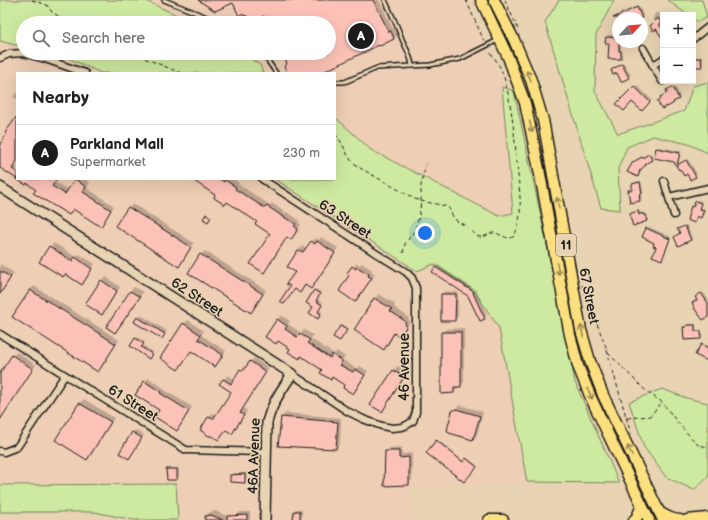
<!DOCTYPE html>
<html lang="en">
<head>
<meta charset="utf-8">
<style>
  body { margin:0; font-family:"Balsamiq Sans",sans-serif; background:#f6f6f6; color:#222 }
  .controls { position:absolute; right:12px; top:12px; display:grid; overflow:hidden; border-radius:0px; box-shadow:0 4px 16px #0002 }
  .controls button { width:36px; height:36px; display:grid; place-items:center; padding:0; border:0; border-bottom:1px solid #e0e0e0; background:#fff; color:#222; font:20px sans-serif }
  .compass { position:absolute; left:612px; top:12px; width:36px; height:36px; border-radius:50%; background:#fff; box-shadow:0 4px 16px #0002; rotate:64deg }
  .you { position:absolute; left:425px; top:233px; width:14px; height:14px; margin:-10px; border:3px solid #fff; border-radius:50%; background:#1a73e8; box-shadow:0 0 0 6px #1a73e833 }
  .badge { display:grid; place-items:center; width:26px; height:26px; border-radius:50%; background:#1c1c1c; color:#fff; font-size:13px; font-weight:700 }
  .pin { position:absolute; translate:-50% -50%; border:2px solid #fff; box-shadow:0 1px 4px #0006 }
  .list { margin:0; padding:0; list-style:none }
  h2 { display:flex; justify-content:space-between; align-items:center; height:52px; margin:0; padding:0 16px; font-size:17px }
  h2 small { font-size:13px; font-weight:400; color:#767676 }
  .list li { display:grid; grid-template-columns:26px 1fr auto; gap:12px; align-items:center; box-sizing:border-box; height:56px; padding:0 16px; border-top:1px solid #e0e0e0 }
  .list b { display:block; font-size:15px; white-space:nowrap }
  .list p { margin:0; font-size:13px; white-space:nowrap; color:#767676 }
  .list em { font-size:13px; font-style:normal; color:#767676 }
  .icon { flex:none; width:22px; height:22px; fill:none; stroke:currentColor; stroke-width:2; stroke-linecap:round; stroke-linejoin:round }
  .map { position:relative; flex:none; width:708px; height:520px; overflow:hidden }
  .search { position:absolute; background:#fff; box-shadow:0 4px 16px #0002; left:16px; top:16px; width:320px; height:44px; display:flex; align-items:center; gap:10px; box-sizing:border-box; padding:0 14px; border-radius:22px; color:#767676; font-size:15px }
  .panel { position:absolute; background:#fff; box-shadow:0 4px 16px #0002; left:16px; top:72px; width:320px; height:108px; border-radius:0px }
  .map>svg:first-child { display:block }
  .built { fill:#eeceb4 }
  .green { fill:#ceeaa0; stroke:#75835e }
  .shadow { fill:#0003 }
  .building { fill:#fdc2b7; stroke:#1c1c1c }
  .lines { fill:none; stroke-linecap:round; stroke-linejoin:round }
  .lane-casing { stroke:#1c1c1c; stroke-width:6 }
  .street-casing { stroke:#1c1c1c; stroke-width:9 }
  .secondary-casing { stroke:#1c1c1c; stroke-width:12 }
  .primary-casing { stroke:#1c1c1c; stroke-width:13 }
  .path { stroke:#1c1c1c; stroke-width:1; stroke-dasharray:4 3; stroke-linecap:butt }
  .lane { stroke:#e8d3b2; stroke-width:3 }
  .street { stroke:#e8d3b2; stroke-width:6 }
  .secondary { stroke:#e8d3b2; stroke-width:9 }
  .primary { stroke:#fce080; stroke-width:10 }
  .oneway { stroke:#978853 }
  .labels { text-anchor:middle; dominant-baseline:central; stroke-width:3; stroke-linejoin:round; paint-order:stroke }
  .shield { fill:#e8d3b2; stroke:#595349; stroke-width:1 }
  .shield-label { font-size:13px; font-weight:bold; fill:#1c1c1c }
  .street-label { font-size:14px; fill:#1c1c1c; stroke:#e8d3b2 }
</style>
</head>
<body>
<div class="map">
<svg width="708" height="520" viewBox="0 0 708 520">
  <rect width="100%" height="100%" fill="#e8d3b2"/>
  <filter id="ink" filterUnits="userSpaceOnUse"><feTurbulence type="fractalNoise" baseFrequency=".025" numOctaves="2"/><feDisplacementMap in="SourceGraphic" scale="8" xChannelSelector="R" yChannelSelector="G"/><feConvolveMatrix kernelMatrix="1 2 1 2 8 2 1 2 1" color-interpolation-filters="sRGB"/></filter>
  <g filter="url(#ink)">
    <!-- built -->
    <g class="built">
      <polygon points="104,0 464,0 502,87 514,212 499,216 371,150 335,117 335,73 263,73 260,65 242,53 329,53 329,23 194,23 146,1"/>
      <polygon points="0,41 23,47 23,53 50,53 66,57 101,73 17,73 17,179 275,179 417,271 434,264 475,292 499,328 516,409 527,482 411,488 413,520 178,520 176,484 0,485"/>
    </g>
    <!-- green -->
    <g class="green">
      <polygon points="0,0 104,0 146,1 194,23 23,23 23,47 0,41"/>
      <polygon points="559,0 614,0 596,35 595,91 618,134 684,111 693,86 708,82 708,153 688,144 653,136 627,147 618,168 620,210 601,208 545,22"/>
      <polygon points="667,0 702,0 707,17 698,22 693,19 693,15 688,15"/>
      <polygon points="50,53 242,53 260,65 263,73 101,73 66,57"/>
      <polygon points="502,87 514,91 550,259 575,382 619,483 527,482 499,328 475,292 434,264 417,271 275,179 335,179 335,117 371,150 499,216 513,213"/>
      <polygon points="662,389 686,398 708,403 708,476 694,490 666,477 644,447 629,402"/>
      <polygon points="176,484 178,520 134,520 94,512 0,512 0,485"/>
    </g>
    <!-- shadow -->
    <g class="shadow">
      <polygon points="200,0 379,0 393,29 395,28 398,34 394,39 381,45 380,43 318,73 288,73 288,63 283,53 329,53 329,23 268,23 264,15 233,2"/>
      <polygon points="639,6 643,15 640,18 618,18 618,19 617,17 619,15"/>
      <polygon points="656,13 660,13 660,17 663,23 663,37 653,20 654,15"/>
      <polygon points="608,35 618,36 618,42 621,42 621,50 622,50 623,56 621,58 610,42 606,42 607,37"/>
      <polygon points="693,57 702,57 703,64 701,66 693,66"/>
      <polygon points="624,63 631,75 622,81 617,71 614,69"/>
      <polygon points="637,85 652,100 642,110 632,100 618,104"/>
      <polygon points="675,86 680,96 673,103 662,99 661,97 663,95 668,93 667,90"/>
      <polygon points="17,92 17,99 13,97"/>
      <polygon points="17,118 17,162 16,164 17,165 17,178 0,167 0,146"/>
      <polygon points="659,147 681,151 678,165 688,159 697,174 690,179 687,173 681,168 679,169 675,161 657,149"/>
      <polygon points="651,153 653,157 647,162 642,167 640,174 638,176 634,162 636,160 643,156 644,157"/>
      <polygon points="18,179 57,179 55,182 69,190 76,179 85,179 90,183 87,188 114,206 104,222 100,226 73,209 37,189 28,182"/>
      <polygon points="193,179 234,179 239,183 238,184 270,205 272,203 286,213 287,212 299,220 298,222 301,224 295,235 291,239 287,236 268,267 264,271 272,234 258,221"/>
      <polygon points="641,181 643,192 641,194 642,198 640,200 631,202 629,191 631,189 633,189 633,184 635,182"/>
      <polygon points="697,200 702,201 700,207 705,209 703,215 701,216 698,216 697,220 695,221 692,207 694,205 695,201"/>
      <polygon points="133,204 194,243 183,261 179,265 129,208"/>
      <polygon points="639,210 641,214 644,212 644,214 647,213 648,219 647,221 630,215 632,213"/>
      <polygon points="687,225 692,238 691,239 678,245 675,237 680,233 679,229"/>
      <polygon points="649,227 671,237 663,257 661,259 655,243 643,237"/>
      <polygon points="321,237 338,248 315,284 311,288 306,285 300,291 295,289 284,302 296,272 288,267 299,250 303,246 307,249 315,238 319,240"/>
      <polygon points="54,243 76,257 79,254 95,264 86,279 82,283 50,247"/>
      <polygon points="205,251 266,290 255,308 251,312 189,273 201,255"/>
      <polygon points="357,263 360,265 362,263 372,270 371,271 375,274 359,297 355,301 351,274 349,273"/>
      <polygon points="0,264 14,273 0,295"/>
      <polygon points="438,265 476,290 487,315 484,318 469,295 433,271"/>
      <polygon points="106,277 120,287 106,310 102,314 102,281"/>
      <polygon points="34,286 119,340 102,367 98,371 30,290"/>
      <polygon points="134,287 143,292 119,328 115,332 107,327 130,291"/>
      <polygon points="316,289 321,292 317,299 323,303 319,310 322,312 320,316 315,307 315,291"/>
      <polygon points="445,291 458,292 458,317 455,320 442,320 442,294"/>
      <polygon points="703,292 708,299 708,316 698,300 698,296"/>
      <polygon points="379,294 395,304 394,307 408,317 410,322 404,332 400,336 395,333 388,345 384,349 375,299"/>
      <polygon points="141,315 167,331 164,335 138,318"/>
      <polygon points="281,315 290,321 288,324 301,333 304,330 313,335 311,339 334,354 337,351 345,357 343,360 357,369 360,366 368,371 357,389 353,393 346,384 333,376 331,378 323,370 302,356 299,358 291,349 278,340 266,337 278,319"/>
      <polygon points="188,320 204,331 201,335 226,351 219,362 215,365 191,350 182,365 178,369 184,324"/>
      <polygon points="689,324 696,324 696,330 702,330 702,336 700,338 684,328"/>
      <polygon points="342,325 348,328 341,338 340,327"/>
      <polygon points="464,328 464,382 460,386 458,386 458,388 454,392 442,333 446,329"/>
      <polygon points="137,337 145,342 142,345 153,352 151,356 131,346"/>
      <polygon points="703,343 708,346 708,360 701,345"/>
      <polygon points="17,352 36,365 0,420 0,375 13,356"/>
      <polygon points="254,358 269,368 243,408 247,411 236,429 232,433 209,417 213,413 216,415 232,392 221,384 224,379 228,375 235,380 241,370 245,366 247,367 250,362"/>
      <polygon points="398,366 408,373 386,406 382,410 371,404 394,370"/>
      <polygon points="148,378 164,388 163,389 192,407 180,426 176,430 161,410 145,382"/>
      <polygon points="84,399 114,418 91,455 87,459 56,439 80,403"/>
      <polygon points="460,405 483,412 477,435 473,439 453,411"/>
      <polygon points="286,413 341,418 340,444 336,448 282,417"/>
      <polygon points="136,430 144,435 131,455 120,453 133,432"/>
      <polygon points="438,440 464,462 467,458 477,465 464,481 427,452"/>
      <polygon points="402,447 402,454 412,453 412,480 408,484 386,452 390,448"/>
      <polygon points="169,468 179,468 179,477 177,479 167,470"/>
      <polygon points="233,473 247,473 246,480 245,482 231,475"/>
      <polygon points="296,509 302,509 302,517 300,519 294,519 295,511"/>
      <polygon points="215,511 236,520 236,516 240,512 250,512 250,520 206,520 206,516 210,512"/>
    </g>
    <!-- building -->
    <g class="building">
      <polygon points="198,0 373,0 389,32 391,31 394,39 380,46 379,45 321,73 287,73 284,66 287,64 282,53 329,53 329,23 267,23 264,16 258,19 255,18 254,19 241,14 239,16 233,3 215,11"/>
      <polygon points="637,7 642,18 613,18"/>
      <polygon points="658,18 661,23 659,24 663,30 663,39 656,29 653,31 650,26"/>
      <polygon points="606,37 618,38 618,42 619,42 619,51 621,51 621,59 608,59 609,43 605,43"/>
      <polygon points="693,58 701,58 702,67 693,67"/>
      <polygon points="622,64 629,78 621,82 617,73 613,75 611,70"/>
      <polygon points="634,86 650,102 642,111 632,102 624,111 616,104"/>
      <polygon points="673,87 679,99 673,102 674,103 667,107 667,106 662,109 657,101 661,99 660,97 667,93 666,90"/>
      <polygon points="17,116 17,161 12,169 17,172 17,179 0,168 0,144 7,134 5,133"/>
      <polygon points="656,148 680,153 677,165 686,160 696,177 690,180 687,174 684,176 680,169 679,170 674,162 654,158"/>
      <polygon points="649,154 652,160 645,164 646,165 640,170 638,177 627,172 633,162 642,157 642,158"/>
      <polygon points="16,179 57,179 52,186 65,194 75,179 86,187 83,192 111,210 101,227 73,209 69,215 33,193 36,190 27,183 26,185"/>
      <polygon points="191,179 220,179 224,182 225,180 236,187 235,189 265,208 267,206 282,216 296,224 294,226 298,229 291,240 287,237 264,273 250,264 270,234 255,224 257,222 227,202 225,205 214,198 215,195"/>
      <polygon points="640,182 642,194 639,195 640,201 630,203 628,190 632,190 632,184"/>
      <polygon points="695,201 701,203 699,209 704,210 701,218 697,216 695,223 687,220 691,206 693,207"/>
      <polygon points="128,207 191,247 179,267 115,226"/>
      <polygon points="638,211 639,215 642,213 643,215 645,215 647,221 633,226 629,214"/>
      <polygon points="206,214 211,217 208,222 203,219"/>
      <polygon points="685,226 691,240 678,246 674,237 680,233 677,229"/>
      <polygon points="646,228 670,239 662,260 652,256 656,247 653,246 654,243 642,237"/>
      <polygon points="311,241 315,244 317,241 335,253 311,289 305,285 300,293 295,289 284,304 280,301 290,286 286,284 295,272 287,267 298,250 303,252"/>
      <polygon points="49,246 72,261 75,257 92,269 82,285 65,274 63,277 39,262"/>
      <polygon points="200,254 263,294 251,313 188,273"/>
      <polygon points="352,266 356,269 357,267 369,274 368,276 372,278 355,302 339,291 349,275 347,273"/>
      <polygon points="435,267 474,292 473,293 485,319 480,321 468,296 432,272"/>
      <polygon points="0,271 11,277 0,294"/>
      <polygon points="101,280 117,291 102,315 85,304"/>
      <polygon points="30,290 116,344 98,372 12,317"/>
      <polygon points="314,290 320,294 316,301 322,305 318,312 321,314 318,319 309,313 313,307 306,303"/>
      <polygon points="130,291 140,297 115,333 106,327"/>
      <polygon points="701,293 708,303 708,317 703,320 694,308 695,308 692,303 697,300 695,297"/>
      <polygon points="441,294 456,294 455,321 441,321"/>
      <polygon points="374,298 392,309 390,311 405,321 406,327 400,337 394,333 384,350 354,330"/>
      <polygon points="137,317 165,334 162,339 134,322"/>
      <polygon points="277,319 287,326 285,329 297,337 300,334 310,340 307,343 330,358 332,354 342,361 340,365 353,372 355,369 365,375 353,394 343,388 344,385 332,377 331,380 320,373 322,370 301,356 300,359 288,352 290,349 278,341 276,344 265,337"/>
      <polygon points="183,323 201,335 198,339 223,355 215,367 191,351 178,370 160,358"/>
      <polygon points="687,325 695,325 695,331 701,331 701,339 684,340 683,327 686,327"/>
      <polygon points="340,326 347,330 340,341 333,337"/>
      <polygon points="441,332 461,332 461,387 454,387 454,393 441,394"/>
      <polygon points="135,338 144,344 141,347 152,354 149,359 130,346"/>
      <polygon points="701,344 708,348 708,361 695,355"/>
      <polygon points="12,355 33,369 0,420 0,373"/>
      <polygon points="250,361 266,372 240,413 244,415 232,434 226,430 219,440 211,436 209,436 200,430 208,417 213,419 231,392 219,384 223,379 231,384 240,369 243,371"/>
      <polygon points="393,370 404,377 382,412 370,405"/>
      <polygon points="144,381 161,392 160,393 189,411 177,431 155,417 159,410 135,395"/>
      <polygon points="79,403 111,422 87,460 55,440"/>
      <polygon points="456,409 480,416 473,440 449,433 447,430 452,411"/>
      <polygon points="281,417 338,422 336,449 278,446"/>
      <polygon points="132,432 142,438 129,459 119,453"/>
      <polygon points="436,440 463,462 466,458 477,467 464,482 426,453"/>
      <polygon points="385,451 399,451 399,458 409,457 409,485 384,486"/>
      <polygon points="166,469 177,469 177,480 167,480"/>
      <polygon points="245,474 245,483 230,482 230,475"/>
      <polygon points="294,511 300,511 300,520 293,520"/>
      <polygon points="211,515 223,520 205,520 205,516"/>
      <polygon points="247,515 247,520 227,520 227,516"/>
    </g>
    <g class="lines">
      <!-- lane casing -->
      <g class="lane-casing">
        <g id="lane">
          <polyline points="164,0 204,16 217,23"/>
          <path d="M385 0C391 13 397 25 402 39 406 49 411 55 412 66"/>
          <polyline points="261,53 266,58 276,73"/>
          <polyline points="335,82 344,82 347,81 377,68 430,65 460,59 498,40"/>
        </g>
      </g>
      <!-- street casing -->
      <g class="street-casing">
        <g id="street">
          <polyline points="693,39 708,27"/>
          <polyline points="643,48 662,81"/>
          <polyline points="23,53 45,59 85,73"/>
          <polyline points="0,58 9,54 23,53"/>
          <polyline points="653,65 663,59"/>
          <polyline points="262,179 377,254 406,272 412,278 416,288 416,412 413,421 407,425 402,427 392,428 382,426 363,419 347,411 292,374"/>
          <polyline points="664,181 674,215"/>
          <polyline points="669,197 708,188"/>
          <polyline points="0,334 65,375 186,450 266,452"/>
          <polyline points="0,451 4,452 17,447 65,375"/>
        </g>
      </g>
      <!-- secondary casing -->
      <g class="secondary-casing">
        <path id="secondary" d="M0 187 292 374C281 391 272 403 267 422L265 520"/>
      </g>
      <!-- primary casing -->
      <g class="primary-casing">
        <g id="primary">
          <polyline points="481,0 508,57 525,103 539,169 570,335 578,366 591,398 649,520"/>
          <polyline points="494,0 514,40 531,80 543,120 581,330 590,361 603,395 663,520"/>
          <path d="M659 512C666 516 671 520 680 520"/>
          <polyline points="489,520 503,520"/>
          <polyline points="634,520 637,517 642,505"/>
          <polyline points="687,520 708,518"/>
        </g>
      </g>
      <!-- path -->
      <g class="path">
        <polyline points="32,0 47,5 52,12 69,23"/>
        <polyline points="466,0 484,41"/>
        <polyline points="505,0 518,29"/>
        <polyline points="132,53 181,73"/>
        <path d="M335 134C342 141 345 151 350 159 353 163 357 165 360 168L415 199 421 201 446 206C453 210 450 216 456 220 459 224 465 224 469 228 472 231 476 237 481 237 486 237 490 232 495 233 501 234 506 240 513 237 516 235 520 218 520 214 521 201 519 187 518 174 515 143 513 111 505 81 502 69 497 60 489 52"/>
        <polyline points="403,253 405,244 415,230 419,217 421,201 421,185 426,163"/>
        <polyline points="582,285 606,347 631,434"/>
        <polyline points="608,353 648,393 662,402 678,423 698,445 708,447"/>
        <polyline points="627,418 650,416 662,402"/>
      </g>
      <!-- lane -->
      <use href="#lane" class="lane"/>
      <!-- street -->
      <use href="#street" class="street"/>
      <!-- secondary -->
      <use href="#secondary" class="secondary"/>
      <!-- primary -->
      <use href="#primary" class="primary"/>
    </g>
    <!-- one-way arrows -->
    <defs><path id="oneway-shaft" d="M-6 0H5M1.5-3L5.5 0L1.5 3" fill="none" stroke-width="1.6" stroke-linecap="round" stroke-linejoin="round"/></defs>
    <g class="oneway">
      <use href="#oneway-shaft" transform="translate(529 76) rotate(-112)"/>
      <use href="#oneway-shaft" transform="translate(531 127) rotate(77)"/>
      <use href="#oneway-shaft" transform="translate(558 203) rotate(-100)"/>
      <use href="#oneway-shaft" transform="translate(558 269) rotate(79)"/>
      <use href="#oneway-shaft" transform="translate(582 331) rotate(-103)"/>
      <use href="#oneway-shaft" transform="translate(590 394) rotate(68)"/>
      <use href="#oneway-shaft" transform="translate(630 451) rotate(-116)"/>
    </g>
  </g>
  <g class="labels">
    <!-- shield labels -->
    <rect class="shield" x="556" y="234" width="20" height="22" rx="3"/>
    <g class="shield-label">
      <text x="566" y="245">11</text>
    </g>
    <!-- street labels -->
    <g class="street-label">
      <text transform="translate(345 219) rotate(33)">63 Street</text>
      <text transform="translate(589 296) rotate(79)">67 Street</text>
      <text transform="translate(197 297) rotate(33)">62 Street</text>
      <text transform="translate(404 367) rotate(-90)">46 Avenue</text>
      <text transform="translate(133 403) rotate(32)">61 Street</text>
      <text transform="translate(254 456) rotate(-88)">46A Avenue</text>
    </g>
  </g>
</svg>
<div class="controls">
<button>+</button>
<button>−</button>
</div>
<svg class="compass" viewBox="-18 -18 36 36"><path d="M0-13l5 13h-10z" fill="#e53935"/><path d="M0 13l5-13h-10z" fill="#767676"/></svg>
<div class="you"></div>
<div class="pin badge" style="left:361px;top:36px">A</div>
<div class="search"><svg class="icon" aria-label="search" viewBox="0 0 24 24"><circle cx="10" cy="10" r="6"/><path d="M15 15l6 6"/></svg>Search here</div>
<section class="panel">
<h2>Nearby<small></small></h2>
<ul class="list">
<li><span class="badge">A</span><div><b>Parkland Mall</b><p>Supermarket</p></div><em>230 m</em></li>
</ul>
</section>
</div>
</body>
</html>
